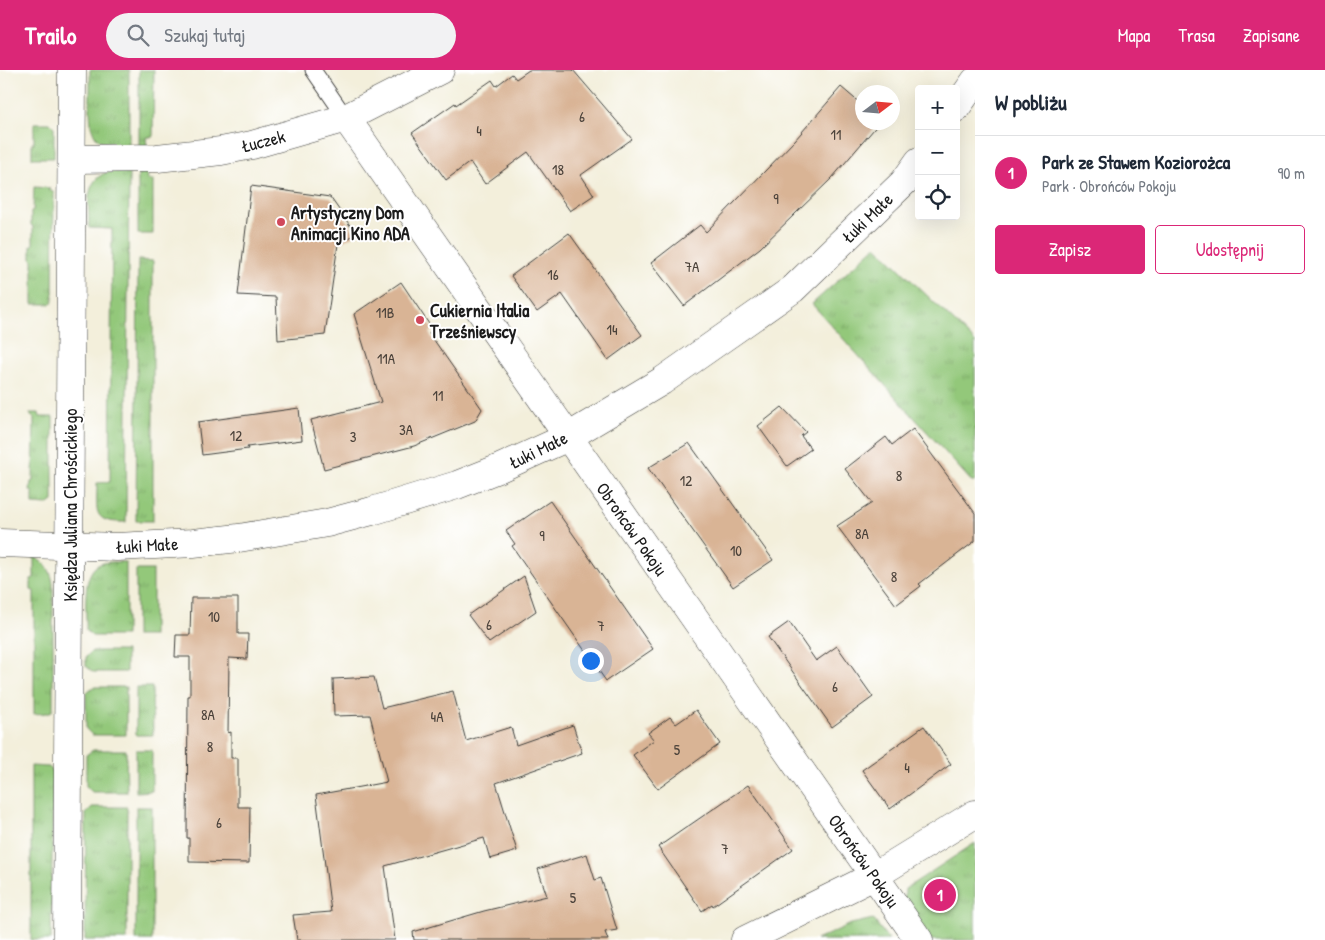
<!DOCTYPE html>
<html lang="pl">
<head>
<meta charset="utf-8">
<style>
  body { margin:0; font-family:"Patrick Hand",sans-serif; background:#f2f2f3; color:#1f2937 }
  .controls { position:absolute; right:15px; top:15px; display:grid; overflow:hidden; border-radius:5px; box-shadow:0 5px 20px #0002 }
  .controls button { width:45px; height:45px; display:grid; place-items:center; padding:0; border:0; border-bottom:1px solid #e0e1e3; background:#fff; color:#1f2937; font:25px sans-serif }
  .compass { position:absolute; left:855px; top:15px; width:45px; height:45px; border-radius:50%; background:#fff; box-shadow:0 5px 20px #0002; rotate:74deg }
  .you { position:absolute; left:590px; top:590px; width:18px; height:18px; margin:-12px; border:4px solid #fff; border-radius:50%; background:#1a73e8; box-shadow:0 0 0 8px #1a73e833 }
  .badge { display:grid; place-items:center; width:32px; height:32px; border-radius:50%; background:#db2777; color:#fff; font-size:16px; font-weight:700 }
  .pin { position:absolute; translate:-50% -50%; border:2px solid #fff; box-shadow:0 1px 5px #0006 }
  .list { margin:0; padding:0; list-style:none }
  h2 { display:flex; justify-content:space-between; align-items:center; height:65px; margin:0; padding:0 20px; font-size:21px }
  h2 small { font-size:16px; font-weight:400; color:#747a83 }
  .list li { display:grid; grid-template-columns:32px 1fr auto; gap:15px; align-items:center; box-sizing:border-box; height:75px; padding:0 20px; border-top:1px solid #e0e1e3 }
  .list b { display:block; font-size:19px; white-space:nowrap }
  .list p { margin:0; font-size:16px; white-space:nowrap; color:#747a83 }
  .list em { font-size:16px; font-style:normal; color:#747a83 }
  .actions { display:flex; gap:10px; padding:15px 20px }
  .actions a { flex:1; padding:11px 0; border:1px solid #db2777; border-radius:5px; text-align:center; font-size:18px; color:#db2777 }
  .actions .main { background:#db2777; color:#fff }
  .icon { flex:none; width:28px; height:28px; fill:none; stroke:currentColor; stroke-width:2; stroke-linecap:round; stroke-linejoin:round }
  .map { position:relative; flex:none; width:975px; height:870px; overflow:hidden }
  header { display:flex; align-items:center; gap:30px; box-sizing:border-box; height:70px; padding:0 25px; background:#db2777; color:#fff }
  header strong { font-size:24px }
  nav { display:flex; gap:28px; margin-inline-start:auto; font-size:18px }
  .search { width:350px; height:45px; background:#f2f2f3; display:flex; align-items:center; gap:12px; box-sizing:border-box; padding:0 18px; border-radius:28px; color:#747a83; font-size:19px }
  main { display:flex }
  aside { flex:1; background:#fff }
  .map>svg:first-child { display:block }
  .grass { fill:url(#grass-tufts); stroke:#58724b }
  .building { fill:#d9b495 }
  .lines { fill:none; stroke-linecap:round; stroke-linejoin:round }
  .service-casing { stroke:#3c3c39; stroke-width:17 }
  .minor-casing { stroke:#3c3c39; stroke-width:29 }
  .tertiary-casing { stroke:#3c3c39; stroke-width:29 }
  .service { stroke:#fff; stroke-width:15 }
  .minor { stroke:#fff; stroke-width:28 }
  .tertiary { stroke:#fff; stroke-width:28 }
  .poi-dot { fill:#d1495b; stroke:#fff; stroke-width:2 }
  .labels { text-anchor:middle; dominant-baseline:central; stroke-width:4; stroke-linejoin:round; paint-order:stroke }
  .number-label { font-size:15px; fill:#4b423a }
  .street-label { font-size:18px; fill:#1c1c1c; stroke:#fff }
  .poi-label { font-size:18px; font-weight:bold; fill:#1c1c1c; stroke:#fff; text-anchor:start }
</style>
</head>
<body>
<header>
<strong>Trailo</strong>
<div class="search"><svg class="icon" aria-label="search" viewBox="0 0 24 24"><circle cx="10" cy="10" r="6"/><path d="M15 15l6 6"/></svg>Szukaj tutaj</div>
<nav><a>Mapa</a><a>Trasa</a><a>Zapisane</a></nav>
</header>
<main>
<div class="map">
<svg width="975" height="870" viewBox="0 0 975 870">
  <defs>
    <pattern id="grass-tufts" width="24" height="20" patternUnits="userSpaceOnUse" patternTransform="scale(1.25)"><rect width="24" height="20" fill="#93c87a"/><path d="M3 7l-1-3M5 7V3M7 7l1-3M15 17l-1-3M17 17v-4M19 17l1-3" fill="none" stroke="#7eab69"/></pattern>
  </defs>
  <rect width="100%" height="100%" fill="#fff"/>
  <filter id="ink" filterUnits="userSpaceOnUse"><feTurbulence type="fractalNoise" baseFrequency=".02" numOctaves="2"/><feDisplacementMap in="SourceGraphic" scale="10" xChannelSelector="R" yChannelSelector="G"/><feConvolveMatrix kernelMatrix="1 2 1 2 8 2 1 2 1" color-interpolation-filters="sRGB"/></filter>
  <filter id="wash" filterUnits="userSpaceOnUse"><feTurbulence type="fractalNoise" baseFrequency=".0096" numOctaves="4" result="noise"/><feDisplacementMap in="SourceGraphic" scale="20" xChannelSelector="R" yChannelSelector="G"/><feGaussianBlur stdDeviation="1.12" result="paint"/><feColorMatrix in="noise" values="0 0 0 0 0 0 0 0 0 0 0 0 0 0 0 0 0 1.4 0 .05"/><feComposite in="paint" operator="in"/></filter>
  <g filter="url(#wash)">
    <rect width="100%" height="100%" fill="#f3efdb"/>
    <!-- grass -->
    <g class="grass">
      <path d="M90 0H129V77C96 75 90 69 90 36 90 24 90 12 90 0Z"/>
      <polygon points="139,0 154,0 153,67 146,67 147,77 139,77"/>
      <polygon points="34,53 50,53 54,57 54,88 32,88 32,73 34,73"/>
      <polygon points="138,100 147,100 148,110 153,110 153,164 138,164"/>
      <path d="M111 101H129L126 452C91 453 97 441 97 413L110 412 112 159 89 158C89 136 83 108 111 101Z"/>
      <polygon points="34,117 49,118 54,123 53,231 51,234 33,234 33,190 31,188 31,176 33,175 33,157 31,155 31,142 33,141"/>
      <polygon points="876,176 975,272 975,410 973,413 812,234"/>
      <polygon points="138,190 153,191 153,451 136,451"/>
      <polygon points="30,343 39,343 40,347 53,347 53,431 47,435 33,434 33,422 30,421 31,412 33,411 34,348 31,346"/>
      <path d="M34 487C46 491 51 501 53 513V638L52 641 47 643 34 644V521L31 520V509L34 508Z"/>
      <path d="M126 492V566H92L86 560C87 543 81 505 98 495 106 491 117 492 126 492Z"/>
      <rect x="136" y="500" width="17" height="66"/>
      <polygon points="92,581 126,581 126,602 93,602 86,596 86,587"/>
      <polygon points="93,617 126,617 126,665 92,665 86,659 86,623"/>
      <polygon points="136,617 152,617 153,665 136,665"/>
      <polygon points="93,680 126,680 127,722 92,722 86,716 86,685"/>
      <polygon points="136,680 152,680 152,721 136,722"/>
      <polygon points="31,696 49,697 53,701 51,870 31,870"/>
      <polygon points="92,737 127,737 127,870 85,870 86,743"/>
      <rect x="136" y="737" width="16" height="133"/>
      <polygon points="975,773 975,870 927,870 904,837 905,819"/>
      <polygon points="873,849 889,870 816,870 851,854"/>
    </g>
    <g id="blocks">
      <!-- building -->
      <g class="building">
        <polygon points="529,0 573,0 632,69 581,105 594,125 570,141 528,82 485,114 470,92 446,110 412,63 455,33 456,35 492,10 496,16 512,4 516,9"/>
        <polygon points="841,17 862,35 862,52 880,52 832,108 760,178 684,236 651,193 700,155 706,162 795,70"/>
        <polygon points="251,116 330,127 356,164 338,174 325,265 278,270 276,227 238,225"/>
        <polygon points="569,163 642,265 608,290 562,224 537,242 511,206"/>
        <polygon points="401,212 433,260 429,263 482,339 475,351 414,376 324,399 311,350 381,332 354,244"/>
        <polygon points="782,337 806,362 801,366 811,379 787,396 758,356"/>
        <polygon points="299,338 302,370 247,377 248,379 202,385 198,352"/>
        <polygon points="913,359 975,443 975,471 919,514 921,516 896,535 837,456 872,433 845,399 886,367 892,375"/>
        <polygon points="689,373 773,490 733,517 648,398"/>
        <polygon points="550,431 653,579 606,611 512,476 515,474 506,461"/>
        <polygon points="524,506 536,541 489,573 468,545"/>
        <polygon points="191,528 238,528 238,564 248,564 247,589 229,588 228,663 231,662 231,688 238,688 238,737 250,737 249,793 189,792 189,768 187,768 188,626 190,626 190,587 175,587 176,565 190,565"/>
        <polygon points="789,552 816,591 837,576 873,627 832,657 768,567"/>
        <polygon points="374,607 382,638 453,621 466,671 511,657 516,675 573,655 582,683 496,713 517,781 490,789 484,768 385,796 395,870 297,870 293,845 331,842 316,725 387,712 370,645 334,646 333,609"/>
        <polygon points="696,640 720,674 658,719 633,685 654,670 648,663 670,647 676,654"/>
        <polygon points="924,656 951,694 890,739 862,700"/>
        <polygon points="748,715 793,779 713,836 712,834 702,841 658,777"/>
        <polygon points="587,784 595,810 601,808 617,860 605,862 608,870 414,870 413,862 484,841 547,826 538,799"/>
      </g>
    </g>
  </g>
  <g filter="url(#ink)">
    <use href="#blocks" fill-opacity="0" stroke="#3c3c39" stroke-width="1"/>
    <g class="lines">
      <!-- service casing -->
      <g class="service-casing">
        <polyline id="service" points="313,0 346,48"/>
      </g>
      <!-- minor casing -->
      <g class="minor-casing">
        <g id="minor">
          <polyline points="956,38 975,11"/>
          <polyline points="346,48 919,870"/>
          <polyline points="72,89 157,88 221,81 252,75 346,48 440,0"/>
          <polyline points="0,473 117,477 193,473 239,468 327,453 372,441 457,415 500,398 568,367 662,311 793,219 904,112 919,91"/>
          <polyline points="745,870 874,806 975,744"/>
        </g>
      </g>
      <!-- tertiary casing -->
      <g class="tertiary-casing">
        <polyline id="tertiary" points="67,870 72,0"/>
      </g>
      <!-- service -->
      <use href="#service" class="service"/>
      <!-- minor -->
      <use href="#minor" class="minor"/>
      <!-- tertiary -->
      <use href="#tertiary" class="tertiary"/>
    </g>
  </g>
  <!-- markers -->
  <g class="poi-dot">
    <circle cx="281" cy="152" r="5"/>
    <circle cx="420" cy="250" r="5"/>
  </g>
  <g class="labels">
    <!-- number labels -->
    <g class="number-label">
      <text x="582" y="46">6</text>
      <text x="479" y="60">4</text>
      <text x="836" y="64">11</text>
      <text x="558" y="99">18</text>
      <text x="776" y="128">9</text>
      <text x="692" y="196">7A</text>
      <text x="553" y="204">16</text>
      <text x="385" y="242">11B</text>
      <text x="612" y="259">14</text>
      <text x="386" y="288">11A</text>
      <text x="438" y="325">11</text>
      <text x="406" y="359">3A</text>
      <text x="236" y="365">12</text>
      <text x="353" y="366">3</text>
      <text x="899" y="405">8</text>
      <text x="686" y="410">12</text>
      <text x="862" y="463">8A</text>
      <text x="542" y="465">9</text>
      <text x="736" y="480">10</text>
      <text x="894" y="506">8</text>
      <text x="214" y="546">10</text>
      <text x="489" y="554">6</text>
      <text x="601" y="555">7</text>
      <text x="835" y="616">6</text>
      <text x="208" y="644">8A</text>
      <text x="437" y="646">4A</text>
      <text x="210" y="676">8</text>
      <text x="677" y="679">5</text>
      <text x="907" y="697">4</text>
      <text x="219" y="752">6</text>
      <text x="725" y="778">7</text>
      <text x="573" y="827">5</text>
    </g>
    <!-- street labels -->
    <g class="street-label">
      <text transform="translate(263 71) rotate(-14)">Łuczek</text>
      <text transform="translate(867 148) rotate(-44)">Łuki Małe</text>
      <text transform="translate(538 380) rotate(-26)">Łuki Małe</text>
      <text transform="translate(70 435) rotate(-90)">Księdza Juliana Chrościckiego</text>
      <text transform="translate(632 459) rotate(55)">Obrońców Pokoju</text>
      <text transform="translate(147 475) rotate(-3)">Łuki Małe</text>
      <text transform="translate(864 791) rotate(55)">Obrońców Pokoju</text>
    </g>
    <!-- poi labels -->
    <g class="poi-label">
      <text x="291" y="142">Artystyczny Dom<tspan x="291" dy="21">Animacji Kino ADA</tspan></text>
      <text x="430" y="240">Cukiernia Italia<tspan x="430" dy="21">Trześniewscy</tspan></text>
    </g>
  </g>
</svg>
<div class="controls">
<button>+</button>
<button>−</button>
<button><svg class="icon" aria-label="locate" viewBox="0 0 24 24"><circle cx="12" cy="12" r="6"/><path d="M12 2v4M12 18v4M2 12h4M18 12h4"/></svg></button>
</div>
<svg class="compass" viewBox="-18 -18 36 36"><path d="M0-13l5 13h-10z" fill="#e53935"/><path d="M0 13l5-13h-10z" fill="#747a83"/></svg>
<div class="you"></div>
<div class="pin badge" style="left:940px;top:825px">1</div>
</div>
<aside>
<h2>W pobliżu<small></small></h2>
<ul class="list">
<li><span class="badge">1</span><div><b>Park ze Stawem Koziorożca</b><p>Park · Obrońców Pokoju</p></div><em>90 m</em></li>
</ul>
<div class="actions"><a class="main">Zapisz</a><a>Udostępnij</a></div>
</aside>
</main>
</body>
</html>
